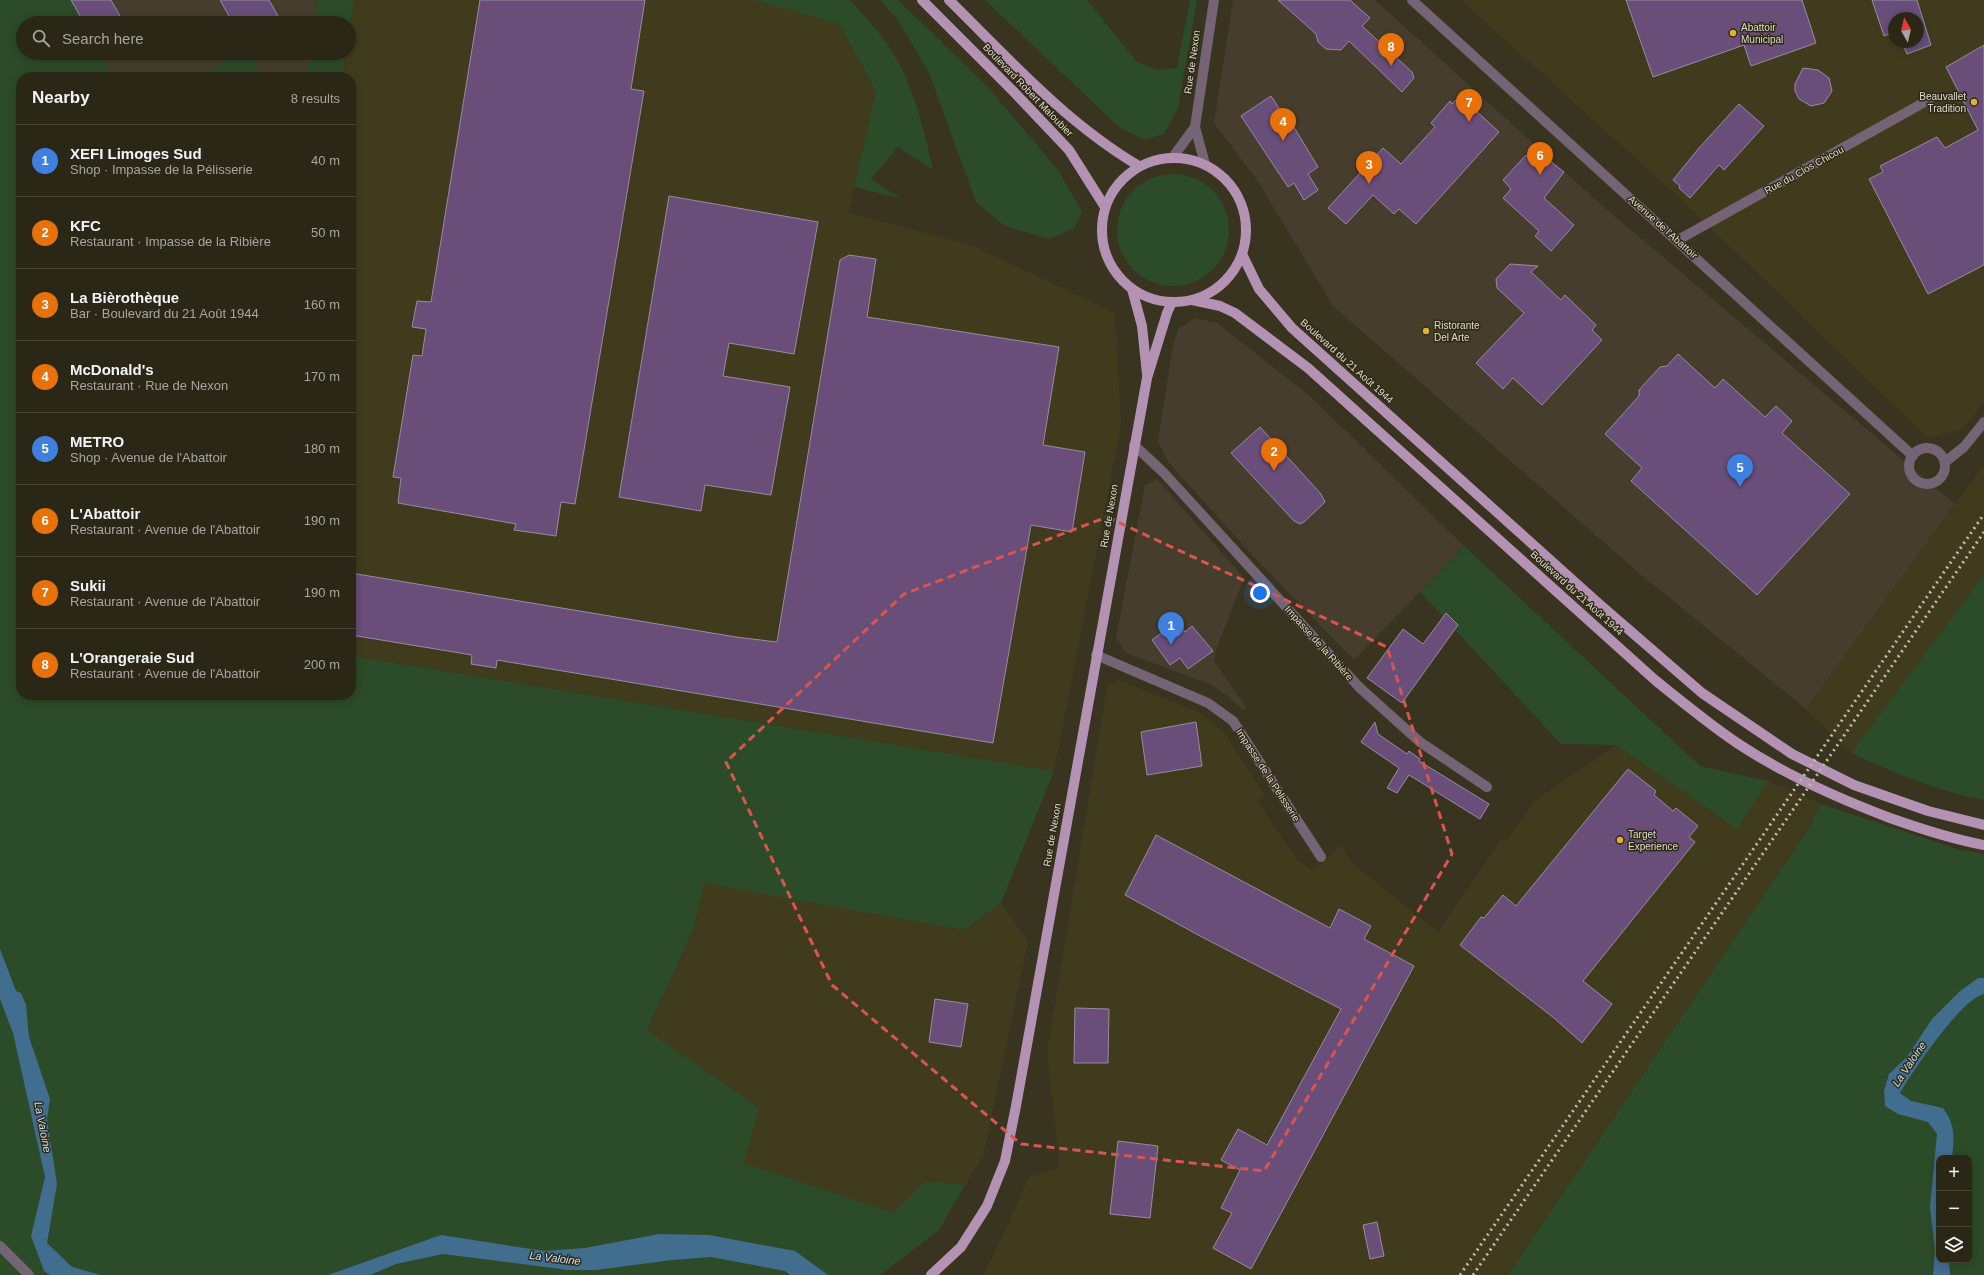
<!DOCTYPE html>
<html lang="en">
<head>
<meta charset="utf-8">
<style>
  body { margin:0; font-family:Arial,sans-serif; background:#332f20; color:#f1f3f6 }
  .controls { position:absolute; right:12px; bottom:12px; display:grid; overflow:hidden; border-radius:8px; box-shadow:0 2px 10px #0003 }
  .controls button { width:36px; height:36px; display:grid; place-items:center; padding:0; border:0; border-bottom:1px solid #474436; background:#2b2717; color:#f1f3f6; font:20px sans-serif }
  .compass { position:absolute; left:1888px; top:12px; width:36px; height:36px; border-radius:50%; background:#2b2717; box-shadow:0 2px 10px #0003; rotate:352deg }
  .you { position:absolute; left:1260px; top:593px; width:14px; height:14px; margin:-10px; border:3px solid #fff; border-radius:50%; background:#1a73e8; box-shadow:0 0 0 6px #1a73e833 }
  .badge { display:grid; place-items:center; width:26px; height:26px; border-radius:50%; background:#d93025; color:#fff; font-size:13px; font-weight:700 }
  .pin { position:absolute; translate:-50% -33px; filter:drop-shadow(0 1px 2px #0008) }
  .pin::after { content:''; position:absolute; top:21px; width:14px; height:12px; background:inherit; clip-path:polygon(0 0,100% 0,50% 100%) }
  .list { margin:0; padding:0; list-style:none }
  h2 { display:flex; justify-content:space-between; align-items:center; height:52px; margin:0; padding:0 16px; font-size:17px }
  h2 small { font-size:13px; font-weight:400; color:#a6a5a1 }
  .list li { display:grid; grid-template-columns:26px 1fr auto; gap:12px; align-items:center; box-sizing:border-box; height:72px; padding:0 16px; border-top:1px solid #474436 }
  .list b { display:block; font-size:15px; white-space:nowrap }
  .list p { margin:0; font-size:13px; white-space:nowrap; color:#a6a5a1 }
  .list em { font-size:13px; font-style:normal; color:#a6a5a1 }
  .icon { flex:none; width:22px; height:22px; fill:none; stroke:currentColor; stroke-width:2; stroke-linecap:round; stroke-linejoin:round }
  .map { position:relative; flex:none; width:1984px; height:1275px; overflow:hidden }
  .search { position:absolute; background:#2b2717; box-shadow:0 2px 10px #0003; left:16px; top:16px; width:340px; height:44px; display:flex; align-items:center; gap:10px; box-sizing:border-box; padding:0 14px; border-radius:22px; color:#a6a5a1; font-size:15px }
  .panel { position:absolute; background:#2b2717; box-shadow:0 2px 10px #0003; left:16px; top:72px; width:340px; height:628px; border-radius:16px }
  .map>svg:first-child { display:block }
  .commercial { fill:#463d2c }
  .built { fill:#413b1e; fill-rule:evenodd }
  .green { fill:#2c4b28; fill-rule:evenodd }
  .water { fill:#416d8f }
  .building { fill:#684e79; stroke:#988ba1 }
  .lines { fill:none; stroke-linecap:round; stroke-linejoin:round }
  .minor { stroke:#756475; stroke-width:10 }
  .major { stroke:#b492b4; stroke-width:10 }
  .rail { stroke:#bfbdae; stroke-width:3; stroke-dasharray:2 4; stroke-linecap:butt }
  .marked { fill:none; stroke:#d85552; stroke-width:3; stroke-dasharray:8 5; stroke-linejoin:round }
  .poi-dot { fill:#dfb034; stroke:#2e2a15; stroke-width:1.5 }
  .labels { text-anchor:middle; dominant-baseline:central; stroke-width:3; stroke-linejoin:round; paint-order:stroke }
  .poi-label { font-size:10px; fill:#dedccf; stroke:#2e2a15; text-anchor:start }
  .street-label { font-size:10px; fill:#dedccf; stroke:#2e2a15 }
  .water-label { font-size:11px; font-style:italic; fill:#c5e0f6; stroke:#2e2a15 }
</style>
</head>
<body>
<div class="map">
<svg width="1984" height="1275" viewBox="0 0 1984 1275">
  <rect width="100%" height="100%" fill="#39341f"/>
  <!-- commercial -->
  <g class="commercial">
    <polygon points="47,0 317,0 314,23 57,23"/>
    <polygon points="1233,0 1375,0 1598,202 1955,504 1806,709 1639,573 1333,306 1257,180 1214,123"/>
    <polygon points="71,53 310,53 306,77 82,77"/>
    <polygon points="1195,318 1217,323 1311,397 1464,546 1354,660 1255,558 1169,463 1158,442 1172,350 1178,329"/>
    <polygon points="1157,479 1244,578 1216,650 1214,661 1247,709 1243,710 1225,694 1210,684 1126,653 1116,638 1145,485"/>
  </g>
  <!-- built -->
  <g class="built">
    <polygon points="354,0 753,0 839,24 876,91 848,213 971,245 1115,313 1121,424 1054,771 351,656 351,77 342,77 346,53 349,53 349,33"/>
    <path d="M1461 0H1984V402L1963 429 1928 438 1685 203ZM1894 18H1918V42H1894Z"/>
    <polygon points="1984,465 1984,649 1937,639 1851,753 1806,709"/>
    <polygon points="1118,680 1198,712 1223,731 1265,796 1257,801 1299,862 1312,870 1341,846 1354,865 1438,932 1502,838 1507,840 1536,800 1616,745 1737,828 1768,781 1821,804 1807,831 1508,1275 983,1275 1003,1236 1028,1178 1060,1167 1047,1054 1107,687"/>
    <polygon points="704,881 964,930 1001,903 1028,941 983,1157 965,1185 926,1181 894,1213 744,1163 647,1031 694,929"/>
  </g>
  <!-- green -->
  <g class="green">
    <polygon points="0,0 71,0 84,23 23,23 23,53 101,53 111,77 21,77 21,695 351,695 351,656 1054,771 1001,903 964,930 704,883 694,929 647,1030 759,1108 744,1163 894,1213 926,1181 965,1185 939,1230 880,1275 0,1275"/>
    <polygon points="317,0 354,0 349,33 349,23 314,23"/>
    <path d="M753 0H850C868 20 888 41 900 65 917 98 925 134 933 170L898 147 871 179 902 199 854 187 876 91 839 24Z"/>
    <polygon points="880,0 898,0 987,86 1058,170 1082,212 1074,228 1050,239 1005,226 976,202 929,73 900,23"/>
    <polygon points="985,0 1087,0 1136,61 1157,70 1177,68 1190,0 1197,0 1178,108 1164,134 1144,140 1119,127"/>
    <polygon points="241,53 250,53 263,77 201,77"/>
    <polygon points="310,53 346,53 342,77 306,77"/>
    <circle cx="1173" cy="230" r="56"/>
    <polygon points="1464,546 1700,766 1768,781 1737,829 1616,745 1561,744 1420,592"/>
    <path d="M1984 575V800C1937 791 1894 773 1851 753Z"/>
    <path d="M1821 804 1957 849 1984 854V1275H1508L1807 831ZM1939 1158H1969V1260H1939Z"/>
  </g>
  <!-- water -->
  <g class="water">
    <polygon points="0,949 16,991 21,993 26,1005 29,1037 50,1099 47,1119 57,1184 47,1243 72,1267 101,1275 50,1275 44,1271 31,1236 45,1177 13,1033 0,999"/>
    <path d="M1978 978H1984V994C1962 998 1912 1072 1900 1093L1911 1101 1943 1108C1956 1126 1954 1137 1952 1158H1939V1260H1949L1950 1275H1933L1935 1250 1930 1207 1937 1134 1928 1122 1898 1114 1885 1106 1884 1091 1889 1074 1907 1057 1932 1019 1959 992Z"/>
    <polygon points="659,1234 709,1235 795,1251 828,1275 790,1275 785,1271 711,1257 672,1260 596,1270 568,1270 443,1254 396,1264 370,1275 328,1275 441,1235 544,1251 585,1248"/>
  </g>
  <!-- building -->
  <g class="building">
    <polygon points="71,0 111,0 124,23 84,23"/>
    <polygon points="220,0 269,0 282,23 233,23"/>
    <polygon points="480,0 645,0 631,89 644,91 575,504 561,502 556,536 514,530 516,524 398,503 401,478 393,477 413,355 422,356 426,329 412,327 417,301 431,302"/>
    <polygon points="1278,0 1350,0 1370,18 1362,26 1412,72 1414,78 1402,92 1349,41 1341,50 1326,49 1318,42 1316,34"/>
    <polygon points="1626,0 1802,0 1816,43 1751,66 1744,45 1653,77"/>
    <polygon points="1872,0 1917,0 1931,45 1907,54 1902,42 1918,42 1918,18 1894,18 1894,32 1884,36"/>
    <polygon points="1984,45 1984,265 1928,294 1869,179 1883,172 1880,166 1937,137 1945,148 1978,130 1946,67"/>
    <polygon points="1803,68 1818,70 1829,78 1832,91 1824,103 1811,106 1799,99 1795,91 1795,84"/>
    <polygon points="1271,96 1290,125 1292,124 1318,167 1308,174 1318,190 1304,200 1294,183 1288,187 1241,116"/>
    <polygon points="1460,96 1499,132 1416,224 1399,209 1394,214 1373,195 1346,224 1328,208 1383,148 1401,164 1435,127 1431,123 1450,101 1452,104"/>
    <polygon points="1739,104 1764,126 1724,170 1719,165 1690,198 1679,188 1680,186 1673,180 1699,148"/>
    <polygon points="1526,155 1535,163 1542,155 1564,172 1544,198 1574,225 1551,251 1535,236 1539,231 1503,198 1511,189 1503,180"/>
    <polygon points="669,196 818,222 794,354 729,343 723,376 790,387 771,495 705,485 701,511 619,497"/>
    <polygon points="849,255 876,259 867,317 1059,347 1043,445 1085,452 1072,532 1031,525 993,743 497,660 496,668 471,664 472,655 351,635 351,573 736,637 777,642 840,260"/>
    <polygon points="1510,264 1538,266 1531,272 1561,300 1565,295 1596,325 1592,330 1602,340 1542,405 1513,378 1503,389 1476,363 1524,313 1497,288 1496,279"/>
    <polygon points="1678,354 1715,388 1723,379 1765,417 1776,406 1792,421 1782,433 1850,494 1757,595 1631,481 1642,468 1605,434 1639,396 1639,390 1660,367 1667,366"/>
    <polygon points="1260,427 1321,494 1325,502 1304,522 1300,524 1294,521 1231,453"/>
    <polygon points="1446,613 1458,625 1402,703 1367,678 1403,629 1423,644"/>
    <polygon points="1177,622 1185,632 1192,626 1213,651 1188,669 1180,658 1170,665 1152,640"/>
    <polygon points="1196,722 1202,766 1147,775 1141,732"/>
    <polygon points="1375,722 1378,734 1407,754 1409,751 1420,759 1419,761 1489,804 1480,819 1409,775 1397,793 1387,788 1399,768 1361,742"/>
    <polygon points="1628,769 1656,791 1654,795 1673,811 1676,808 1698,826 1689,837 1695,842 1583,981 1612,1004 1582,1043 1554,1018 1460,945 1481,917 1484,918 1503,895 1516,906"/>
    <polygon points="1156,835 1330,928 1339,909 1371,926 1364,939 1414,966 1251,1269 1213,1248 1232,1213 1221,1208 1240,1170 1221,1160 1238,1129 1267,1145 1341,1009 1200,936 1125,895"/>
    <polygon points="935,999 968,1004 961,1047 929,1042"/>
    <polygon points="1075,1008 1109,1009 1108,1063 1074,1063"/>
    <polygon points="1118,1141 1158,1146 1150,1218 1110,1214"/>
    <polygon points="1377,1222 1384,1256 1370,1259 1363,1225"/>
  </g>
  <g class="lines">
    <!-- minor -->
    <g class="minor">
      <polyline points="1412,0 1913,456"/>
      <polyline points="1173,157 1195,127"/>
      <polyline points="1205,164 1195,127 1214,0"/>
      <polyline points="1678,240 1930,99"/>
      <polyline points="1134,445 1164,473 1359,687 1420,742 1487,787"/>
      <circle cx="1927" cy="466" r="18"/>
      <polyline points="1945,462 1964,447 1984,422"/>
      <polyline points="1096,655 1208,703 1233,721 1321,857"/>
      <polyline points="0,1246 29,1275"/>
    </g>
    <!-- major -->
    <g class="major">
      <polyline points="922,0 1014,92 1069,150 1105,207"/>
      <path d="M949 0C1009 59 1066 123 1139 166"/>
      <circle cx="1174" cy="230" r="72"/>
      <polyline points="1242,254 1259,289 1292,328 1598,603 1702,693 1792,754 1854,785 1928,811 1984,825"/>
      <polyline points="1132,289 1142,326 1147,374"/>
      <path d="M1192 300 1220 306 1235 313 1308 368 1655 680C1682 702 1709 724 1737 743 1785 775 1837 798 1890 818 1921 829 1952 839 1984 845"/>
      <polyline points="931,1275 961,1247 987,1206 1005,1161 1016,1106 1147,378 1167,313 1172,302"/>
    </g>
    <!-- rail -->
    <g class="rail">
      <polyline points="1460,1275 1984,514"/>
      <polyline points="1473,1275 1984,532"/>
    </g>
  </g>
  <!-- marked area -->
  <path class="marked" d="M1107 517 1387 647 1452 854 1264 1171 1021 1144 832 985 726 762 904 594Z"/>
  <!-- markers -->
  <g class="poi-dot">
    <circle cx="1733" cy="33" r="4"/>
    <circle cx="1974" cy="102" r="4"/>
    <circle cx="1426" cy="331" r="4"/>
    <circle cx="1620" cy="840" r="4"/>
  </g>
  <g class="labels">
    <!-- poi labels -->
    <g class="poi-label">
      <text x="1741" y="27">Abattoir<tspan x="1741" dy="12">Municipal</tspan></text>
      <text x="1966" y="96" text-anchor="end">Beauvallet<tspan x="1966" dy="12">Tradition</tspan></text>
      <text x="1434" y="325">Ristorante<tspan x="1434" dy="12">Del Arte</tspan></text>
      <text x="1628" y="834">Target<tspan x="1628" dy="12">Experience</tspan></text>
    </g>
    <!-- street labels -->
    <g class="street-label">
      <text transform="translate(1192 62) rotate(-82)">Rue de Nexon</text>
      <text transform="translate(1028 90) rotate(46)">Boulevard Robert Maloubier</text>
      <text transform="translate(1804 170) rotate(-29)">Rue du Clos Chicou</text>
      <text transform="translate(1663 227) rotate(42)">Avenue de l'Abattoir</text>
      <text transform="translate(1347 361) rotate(42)">Boulevard du 21 Août 1944</text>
      <text transform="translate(1109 516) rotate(-80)">Rue de Nexon</text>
      <text transform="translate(1577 593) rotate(42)">Boulevard du 21 Août 1944</text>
      <text transform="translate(1319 643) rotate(48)">Impasse de la Ribière</text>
      <text transform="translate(1268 775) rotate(57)">Impasse de la Pélisserie</text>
      <text transform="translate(1052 835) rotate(-80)">Rue de Nexon</text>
    </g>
    <!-- water labels -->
    <g class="water-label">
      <text transform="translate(1909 1064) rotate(-56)">La Valoine</text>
      <text transform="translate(43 1127) rotate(79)">La Valoine</text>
      <text transform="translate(555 1258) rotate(7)">La Valoine</text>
    </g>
  </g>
</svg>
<div class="controls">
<button>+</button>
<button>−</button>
<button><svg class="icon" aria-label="layers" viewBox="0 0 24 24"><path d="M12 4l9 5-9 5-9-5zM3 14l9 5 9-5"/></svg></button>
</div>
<svg class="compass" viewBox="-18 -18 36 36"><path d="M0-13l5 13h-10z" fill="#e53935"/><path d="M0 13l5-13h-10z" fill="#a6a5a1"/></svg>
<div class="you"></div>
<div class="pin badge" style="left:1171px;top:645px;background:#3f7fe0">1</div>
<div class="pin badge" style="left:1274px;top:471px;background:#e8710a">2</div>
<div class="pin badge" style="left:1369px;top:184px;background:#e8710a">3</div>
<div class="pin badge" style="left:1283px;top:141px;background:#e8710a">4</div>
<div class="pin badge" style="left:1740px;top:487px;background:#3f7fe0">5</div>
<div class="pin badge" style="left:1540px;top:175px;background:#e8710a">6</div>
<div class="pin badge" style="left:1469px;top:122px;background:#e8710a">7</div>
<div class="pin badge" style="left:1391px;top:66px;background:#e8710a">8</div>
<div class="search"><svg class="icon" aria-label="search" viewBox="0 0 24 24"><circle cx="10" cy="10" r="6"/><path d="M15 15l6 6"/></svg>Search here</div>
<section class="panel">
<h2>Nearby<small>8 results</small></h2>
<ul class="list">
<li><span class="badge" style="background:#3f7fe0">1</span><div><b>XEFI Limoges Sud</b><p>Shop · Impasse de la Pélisserie</p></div><em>40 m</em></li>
<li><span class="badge" style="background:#e8710a">2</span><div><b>KFC</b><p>Restaurant · Impasse de la Ribière</p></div><em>50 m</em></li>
<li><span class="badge" style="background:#e8710a">3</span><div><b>La Bièrothèque</b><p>Bar · Boulevard du 21 Août 1944</p></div><em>160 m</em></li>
<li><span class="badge" style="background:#e8710a">4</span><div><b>McDonald's</b><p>Restaurant · Rue de Nexon</p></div><em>170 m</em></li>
<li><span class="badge" style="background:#3f7fe0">5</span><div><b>METRO</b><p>Shop · Avenue de l'Abattoir</p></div><em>180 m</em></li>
<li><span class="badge" style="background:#e8710a">6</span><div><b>L'Abattoir</b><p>Restaurant · Avenue de l'Abattoir</p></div><em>190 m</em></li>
<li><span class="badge" style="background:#e8710a">7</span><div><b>Sukii</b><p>Restaurant · Avenue de l'Abattoir</p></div><em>190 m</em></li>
<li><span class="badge" style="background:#e8710a">8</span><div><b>L'Orangeraie Sud</b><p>Restaurant · Avenue de l'Abattoir</p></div><em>200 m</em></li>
</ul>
</section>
</div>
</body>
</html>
